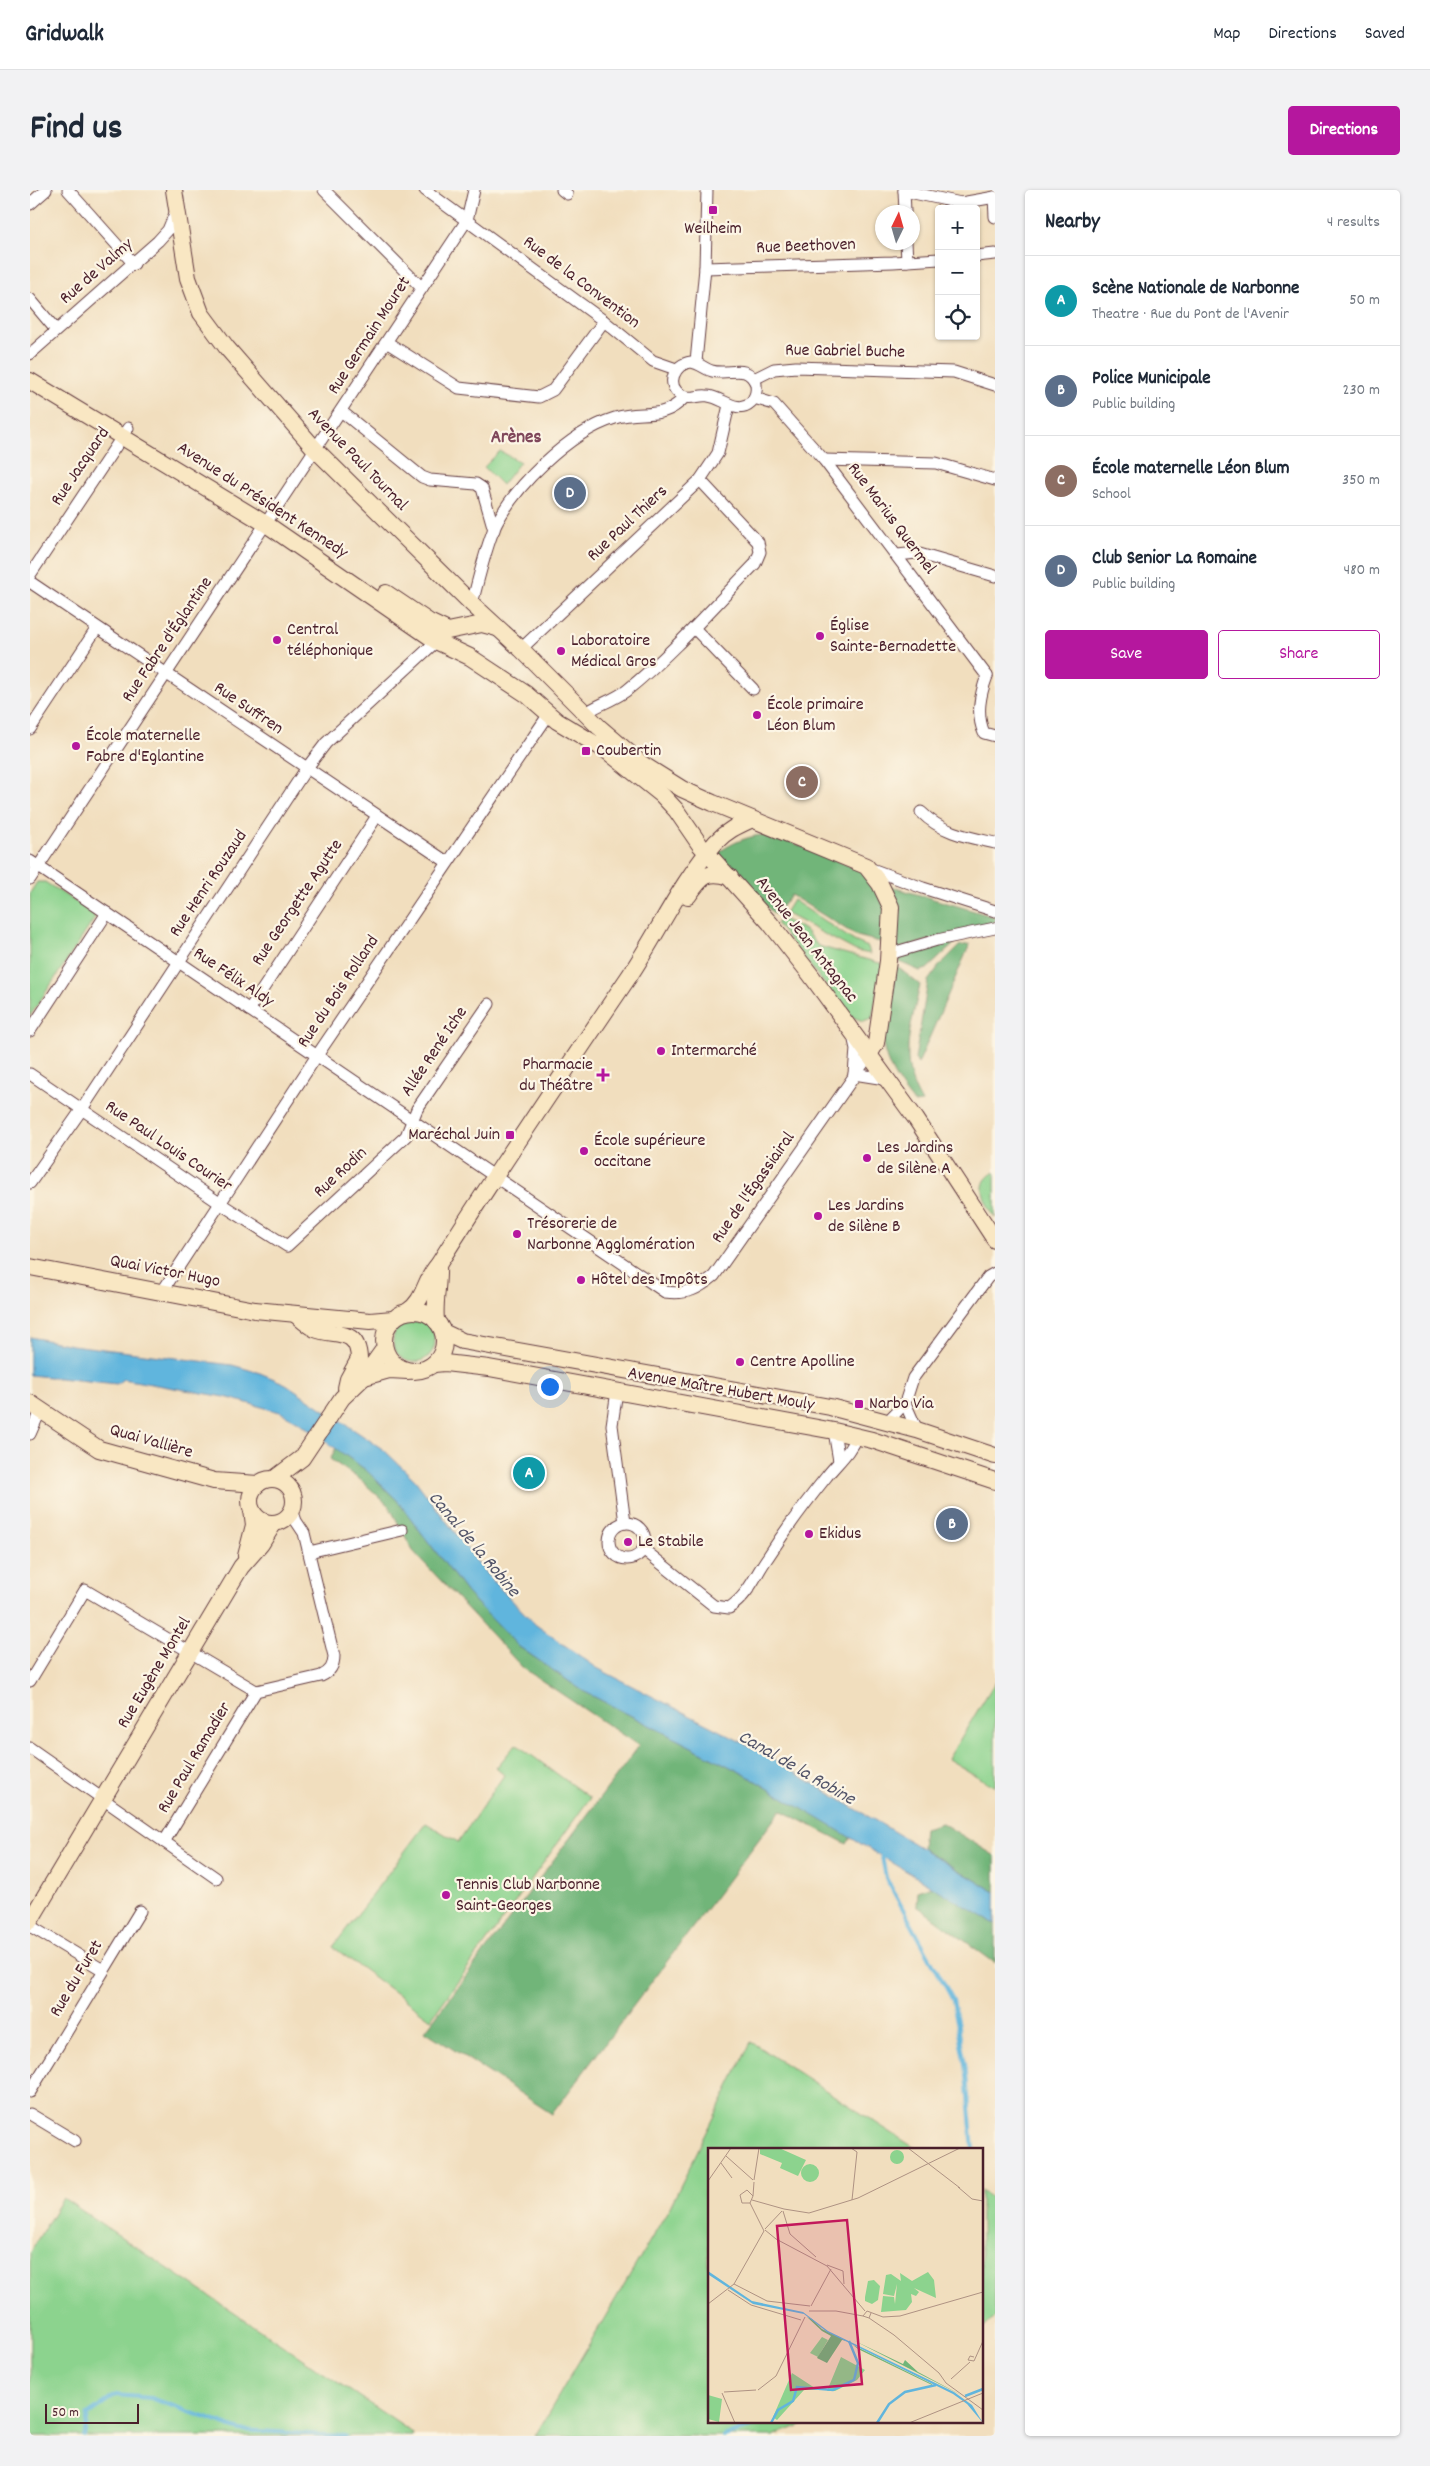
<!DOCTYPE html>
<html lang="en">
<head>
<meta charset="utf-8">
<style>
  body { margin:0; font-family:Dekko,sans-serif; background:#f2f2f3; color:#1f2937 }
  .controls { position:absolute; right:15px; top:15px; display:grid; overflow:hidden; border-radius:5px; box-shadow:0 1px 4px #0004 }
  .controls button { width:45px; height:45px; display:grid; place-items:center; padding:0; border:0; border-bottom:1px solid #e0e1e3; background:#fff; color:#1f2937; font:25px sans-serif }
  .compass { position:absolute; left:845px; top:15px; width:45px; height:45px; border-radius:50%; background:#fff; box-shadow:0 1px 4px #0004; rotate:5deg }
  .scale { position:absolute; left:15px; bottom:12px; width:94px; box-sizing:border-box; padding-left:5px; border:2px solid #4a1f2b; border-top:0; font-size:14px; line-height:18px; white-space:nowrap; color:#4a1f2b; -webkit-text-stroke:4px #fcf5e5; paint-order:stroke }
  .you { position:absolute; left:519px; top:1196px; width:18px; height:18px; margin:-12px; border:4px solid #fff; border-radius:50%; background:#1a73e8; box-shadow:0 0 0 8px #1a73e833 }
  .badge { display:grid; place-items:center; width:32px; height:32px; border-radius:50%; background:#b5179e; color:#fff; font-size:16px; font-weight:700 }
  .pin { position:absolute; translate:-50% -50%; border:2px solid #fff; box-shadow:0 1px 5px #0006 }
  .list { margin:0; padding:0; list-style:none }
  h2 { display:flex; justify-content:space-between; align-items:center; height:65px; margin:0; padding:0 20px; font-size:21px }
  h2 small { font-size:16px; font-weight:400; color:#747a83 }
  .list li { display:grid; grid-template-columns:32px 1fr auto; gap:15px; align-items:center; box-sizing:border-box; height:90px; padding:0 20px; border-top:1px solid #e0e1e3 }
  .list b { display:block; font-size:19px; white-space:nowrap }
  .list p { margin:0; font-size:16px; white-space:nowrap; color:#747a83 }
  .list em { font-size:16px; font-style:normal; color:#747a83 }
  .actions { display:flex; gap:10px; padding:15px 20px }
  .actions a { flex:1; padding:11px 0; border:1px solid #b5179e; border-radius:5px; text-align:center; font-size:18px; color:#b5179e }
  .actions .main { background:#b5179e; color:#fff }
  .icon { flex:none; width:28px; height:28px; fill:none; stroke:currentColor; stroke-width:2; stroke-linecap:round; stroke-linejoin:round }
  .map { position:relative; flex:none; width:965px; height:2246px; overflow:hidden; border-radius:5px }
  header { display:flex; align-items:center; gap:30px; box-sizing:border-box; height:70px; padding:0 25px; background:#fff; border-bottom:1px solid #e0e1e3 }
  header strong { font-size:24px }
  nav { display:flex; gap:28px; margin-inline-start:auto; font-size:18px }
  .intro { display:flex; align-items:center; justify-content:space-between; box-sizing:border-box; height:120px; padding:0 30px }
  h1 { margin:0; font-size:35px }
  .button { padding:12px 22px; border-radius:5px; background:#b5179e; color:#fff; font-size:18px; font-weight:700 }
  main { display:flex; gap:30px; padding:0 30px }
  aside { flex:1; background:#fff; border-radius:5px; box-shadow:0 1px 4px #0004 }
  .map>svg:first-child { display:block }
  .green { fill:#8cd38e; stroke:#6b795c }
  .forest { fill:#71b579; stroke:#5e6a52 }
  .water { fill:#61b5dd; stroke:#566a84 }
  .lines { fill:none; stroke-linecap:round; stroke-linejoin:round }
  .stream { stroke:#61b5dd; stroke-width:4 }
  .street-casing { stroke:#633c41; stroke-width:13 }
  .secondary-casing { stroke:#633c41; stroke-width:18 }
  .street { stroke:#fff; stroke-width:11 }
  .secondary { stroke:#f9e7c3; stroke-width:16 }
  .poi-dot { fill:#b5179e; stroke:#fcf5e5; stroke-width:2 }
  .labels { text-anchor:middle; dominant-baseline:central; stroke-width:4.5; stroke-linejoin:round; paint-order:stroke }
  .poi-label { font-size:18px; fill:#4a1f2b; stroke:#fcf5e5; text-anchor:start }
  .street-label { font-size:18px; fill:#4a1f2b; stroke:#fcf5e5 }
  .neighbourhood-label { font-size:19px; font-weight:bold; fill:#80485b; stroke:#fcf5e5 }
  .water-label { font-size:19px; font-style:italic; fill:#525469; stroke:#fcf5e5 }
  .inset-river { fill:none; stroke:#61b5dd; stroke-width:2.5 }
  .inset-road { fill:none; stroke:#ae9283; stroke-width:1 }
  .view { fill:#c2185b; fill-opacity:0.15; stroke:#c2185b; stroke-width:2.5 }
  .inset-edge { fill:none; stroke:#4a1f2b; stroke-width:2.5 }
</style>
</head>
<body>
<header>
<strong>Gridwalk</strong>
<nav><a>Map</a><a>Directions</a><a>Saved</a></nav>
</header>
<div class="intro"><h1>Find us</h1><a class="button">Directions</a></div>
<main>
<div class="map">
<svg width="965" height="2246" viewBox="0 0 965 2246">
  <rect width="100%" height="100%" fill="#fcf5e5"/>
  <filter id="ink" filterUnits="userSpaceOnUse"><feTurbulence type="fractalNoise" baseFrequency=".02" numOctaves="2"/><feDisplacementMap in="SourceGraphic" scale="10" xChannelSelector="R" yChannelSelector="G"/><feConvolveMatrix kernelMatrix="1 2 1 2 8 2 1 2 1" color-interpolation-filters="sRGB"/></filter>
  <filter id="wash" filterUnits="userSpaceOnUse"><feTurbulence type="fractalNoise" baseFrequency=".0096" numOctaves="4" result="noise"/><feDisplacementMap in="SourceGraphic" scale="20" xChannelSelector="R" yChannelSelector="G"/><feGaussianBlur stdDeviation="1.12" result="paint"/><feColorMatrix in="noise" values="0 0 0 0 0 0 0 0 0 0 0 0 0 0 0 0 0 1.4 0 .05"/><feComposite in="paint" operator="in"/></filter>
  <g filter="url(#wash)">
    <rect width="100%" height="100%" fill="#f1debe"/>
    <!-- green -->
    <g class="green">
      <polygon points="470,261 490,272 472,295 454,277"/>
      <polygon points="7,692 15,692 63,723 65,728 0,826 0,703"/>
      <polygon points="763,710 824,751 838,757 840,764 826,761 755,723"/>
      <polygon points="753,729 775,740 788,756 853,774 842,828 833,831 820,826 746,733"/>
      <path d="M965 982V1028C956 1013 943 993 965 982Z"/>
      <circle cx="384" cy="1151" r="21"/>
      <polygon points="965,1492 965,1597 918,1569"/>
      <polygon points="486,1554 560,1608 401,1829 303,1757 396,1633 428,1652 474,1585 466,1578"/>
      <polygon points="721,1852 888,1960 679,1960 679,2232 779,2232 743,2246 505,2246 641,2015"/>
      <polygon points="951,2001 965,2010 965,2127 951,2141"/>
      <polygon points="33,2008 383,2243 382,2246 0,2246 0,2062"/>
    </g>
    <!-- forest -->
    <g class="forest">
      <path d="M741 644 835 682 857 716 854 753 827 746 761 705 745 725 685 665C702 652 720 645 741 644Z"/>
      <path d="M859 696 965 727V732L864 760C866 739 873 714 859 696Z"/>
      <polygon points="927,751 897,779 890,781 865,770 886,761"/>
      <polygon points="940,754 888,874 885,869 898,791 909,776 929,756"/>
      <path d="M865 775 890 795C881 838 867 871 892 912L884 913C872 898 860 882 855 863 848 841 861 799 865 775Z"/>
      <polygon points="306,1258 336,1280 366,1309 437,1403 488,1456 553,1501 714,1584 821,1647 817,1654 751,1620 522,1924 395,1841 609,1556 493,1478 383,1361 359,1316 332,1291 300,1269"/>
      <polygon points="912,1633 965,1666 965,1702 892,1658 894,1638"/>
      <polygon points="903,1696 965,1734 965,1773 887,1716 888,1701"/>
    </g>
    <!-- water -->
    <polygon class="water" points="0,1147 42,1155 202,1175 230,1183 256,1194 354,1260 385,1290 458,1386 506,1435 567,1478 727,1560 965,1702 965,1734 714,1584 553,1501 488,1456 437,1403 366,1309 336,1280 267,1231 250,1222 195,1207 93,1189 87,1194 0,1185"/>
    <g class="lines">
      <!-- stream -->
      <g class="stream">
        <polyline points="851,1661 856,1688 923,1810 935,1874 943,1960"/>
        <polyline points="54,2246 58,2225 86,2205 121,2208 210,2240 315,2246"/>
        <polyline points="694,2246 734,2232"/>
      </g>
    </g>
  </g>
  <g filter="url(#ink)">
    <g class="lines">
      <!-- street casing -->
      <g class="street-casing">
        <g id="street">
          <polyline points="38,0 104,74"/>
          <polyline points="294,0 392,98"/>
          <polyline points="395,0 574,131 623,171 646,179"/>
          <polyline points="532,0 537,4"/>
          <polyline points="874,0 875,22"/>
          <polyline points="874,1 931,13 965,7"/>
          <polyline points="964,7 965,27"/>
          <polyline points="0,14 16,0"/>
          <polyline points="876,52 877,71"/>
          <polyline points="946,66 965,64"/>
          <polyline points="675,78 863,72 909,69"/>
          <polyline points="0,109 26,140"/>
          <polyline points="358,153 429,198 509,207 523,200 574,131"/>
          <polyline points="0,164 128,51 138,40 147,19"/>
          <path d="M661 172C670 173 674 179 682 181 699 186 717 172 726 194 727 201 726 207 721 212 707 225 692 207 678 206 669 204 660 211 651 205 635 195 644 174 661 172Z"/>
          <polyline points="666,172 675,78 677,0"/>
          <polyline points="724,189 744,179 766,177 924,182 965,195"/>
          <polyline points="724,208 744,214 794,270 957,486"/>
          <polyline points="311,221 392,287 400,290 446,294 452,298 464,340"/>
          <polyline points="794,270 906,273 965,290"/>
          <polyline points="868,365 886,363 965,386"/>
          <polyline points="0,385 98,238"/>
          <polyline points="0,392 417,672"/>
          <path d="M442 414C448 390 454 365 463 341 482 297 540 242 585 228 613 219 632 232 655 207"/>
          <polyline points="664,438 723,499"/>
          <polyline points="491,459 670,290 688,263 699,215"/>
          <path d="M957 486C950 505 946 524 954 543L965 546"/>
          <path d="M556 523C567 515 582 511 596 501 641 465 685 415 725 374L730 362 728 352 670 290"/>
          <polyline points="0,539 67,438"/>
          <path d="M891 622C912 643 937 647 965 653"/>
          <path d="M0 671 635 1102C657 1105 668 1099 684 1086L839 865"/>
          <polyline points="839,678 893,698 965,721"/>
          <polyline points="0,689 437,30 444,0"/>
          <polyline points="859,764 907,750 965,738"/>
          <polyline points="219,820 347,626"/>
          <polyline points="0,841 77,723"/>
          <polyline points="823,846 826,859 824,884"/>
          <polyline points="0,884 191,1014 257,1056 376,946 387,919 459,814"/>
          <polyline points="824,884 849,888 859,892"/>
          <polyline points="0,993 52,919 276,579 296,553 411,447"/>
          <polyline points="132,1102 286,867 519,524"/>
          <polyline points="587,1201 582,1235 595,1333"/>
          <polyline points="875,1213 887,1240"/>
          <polyline points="857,1232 875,1213 883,1188 958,1087 965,1083"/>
          <polyline points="804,1241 809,1271"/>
          <polyline points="0,1244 11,1219"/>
          <circle cx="597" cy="1351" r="18"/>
          <path d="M613 1359 684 1416 699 1418C719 1405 725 1385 738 1367 756 1339 776 1312 797 1286 807 1273 821 1262 826 1246"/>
          <polyline points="279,1362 372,1340"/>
          <polyline points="0,1491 55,1400 226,1501"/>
          <polyline points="0,1558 186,1688"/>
          <path d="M134 1652 226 1501 291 1486C300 1482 304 1476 304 1466L274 1343 266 1331 262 1320"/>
          <polyline points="0,1736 73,1780"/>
          <polyline points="0,1902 110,1721"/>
          <polyline points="0,1924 45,1951"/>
        </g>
      </g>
      <!-- secondary casing -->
      <g class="secondary-casing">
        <g id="secondary">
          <polyline points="144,0 158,88 171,123 197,158 285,259 442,414 491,459 569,537 612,574 652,599 683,613 836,676 850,694 861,717 858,771 846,853 839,865"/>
          <polyline points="0,191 236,334 406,451 440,467 496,504 527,531 577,561 632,605 646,620 670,655 740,733 780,784 886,929 965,1050"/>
          <polyline points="356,403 399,432 418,441 452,434 467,438"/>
          <path d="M658 706C671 688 676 679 700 687"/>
          <polyline points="0,1077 225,1120 340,1131 363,1129"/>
          <circle cx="384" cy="1151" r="30"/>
          <path d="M378 1121C395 1110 394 1090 408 1075 470 976 535 881 600 785 629 741 651 692 686 652 696 641 707 636 720 630"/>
          <path d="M265 1124C271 1129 278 1136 285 1139 305 1147 328 1137 329 1169L318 1189 316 1198"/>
          <path d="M406 1131C404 1111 409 1094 408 1075"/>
          <polyline points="413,1142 432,1151 800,1217 887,1240 965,1266"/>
          <polyline points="404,1174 415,1173 459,1178 804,1241 842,1250 965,1291"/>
          <polyline points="334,1187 359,1180 378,1181"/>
          <polyline points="0,1213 69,1259 184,1291 228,1294"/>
          <polyline points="244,1289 272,1268 312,1208 334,1187 354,1159"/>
          <circle cx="242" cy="1311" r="22"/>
          <polyline points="216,1366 224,1335 222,1320"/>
          <polyline points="0,1731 211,1377 231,1354 244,1333"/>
        </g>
      </g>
      <!-- street -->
      <use href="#street" class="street"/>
      <!-- secondary -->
      <use href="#secondary" class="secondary"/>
    </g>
  </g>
  <!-- markers -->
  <g class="poi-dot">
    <rect x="678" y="15" width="10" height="10" rx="2.5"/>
    <circle cx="790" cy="446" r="5"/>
    <circle cx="247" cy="450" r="5"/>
    <circle cx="531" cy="461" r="5"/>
    <circle cx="727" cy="525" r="5"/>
    <circle cx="46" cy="556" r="5"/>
    <rect x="551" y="556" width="10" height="10" rx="2.5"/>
    <circle cx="631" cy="861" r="5"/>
    <path d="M570.5 877.5h5v5h5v5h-5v5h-5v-5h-5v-5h5z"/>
    <rect x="475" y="940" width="10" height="10" rx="2.5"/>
    <circle cx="554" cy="961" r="5"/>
    <circle cx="837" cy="968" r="5"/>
    <circle cx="788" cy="1026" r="5"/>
    <circle cx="487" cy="1044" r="5"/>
    <circle cx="551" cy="1090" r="5"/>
    <circle cx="710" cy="1172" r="5"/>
    <rect x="824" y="1209" width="10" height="10" rx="2.5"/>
    <circle cx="779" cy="1344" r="5"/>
    <circle cx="598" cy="1352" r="5"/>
    <circle cx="416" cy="1705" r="5"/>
  </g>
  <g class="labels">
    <!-- poi labels -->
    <g class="poi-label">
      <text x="683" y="39" text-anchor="middle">Weilheim</text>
      <text x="800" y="436">Église<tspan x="800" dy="21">Sainte-Bernadette</tspan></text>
      <text x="257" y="440">Central<tspan x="257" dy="21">téléphonique</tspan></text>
      <text x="541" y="451">Laboratoire<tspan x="541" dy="21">Médical Gros</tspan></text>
      <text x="737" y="515">École primaire<tspan x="737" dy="21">Léon Blum</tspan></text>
      <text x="56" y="546">École maternelle<tspan x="56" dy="21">Fabre d'Eglantine</tspan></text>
      <text x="566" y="561">Coubertin</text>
      <text x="641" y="861">Intermarché</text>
      <text x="563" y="875" text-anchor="end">Pharmacie<tspan x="563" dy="21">du Théâtre</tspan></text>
      <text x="470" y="945" text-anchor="end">Maréchal Juin</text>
      <text x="564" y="951">École supérieure<tspan x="564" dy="21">occitane</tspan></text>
      <text x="847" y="958">Les Jardins<tspan x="847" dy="21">de Silène A</tspan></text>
      <text x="798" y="1016">Les Jardins<tspan x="798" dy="21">de Silène B</tspan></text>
      <text x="497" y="1034">Trésorerie de<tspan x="497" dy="21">Narbonne Agglomération</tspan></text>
      <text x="561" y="1090">Hôtel des Impôts</text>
      <text x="720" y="1172">Centre Apolline</text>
      <text x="839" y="1214">Narbo Via</text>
      <text x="789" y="1344">Ekidus</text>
      <text x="608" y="1352">Le Stabile</text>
      <text x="426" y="1695">Tennis Club Narbonne<tspan x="426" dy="21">Saint-Georges</tspan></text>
    </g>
    <!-- street labels -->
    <g class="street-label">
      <text transform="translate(776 57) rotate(-2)">Rue Beethoven</text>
      <text transform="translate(67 82) rotate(-41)">Rue de Valmy</text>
      <text transform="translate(551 93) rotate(37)">Rue de la Convention</text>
      <text transform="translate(340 146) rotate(-57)">Rue Germain Mouret</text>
      <text transform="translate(815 162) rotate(1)">Rue Gabriel Buche</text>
      <text transform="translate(327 270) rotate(46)">Avenue Paul Tournal</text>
      <text transform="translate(51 277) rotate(-56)">Rue Jacquard</text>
      <text transform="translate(232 311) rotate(33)">Avenue du Président Kennedy</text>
      <text transform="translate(861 329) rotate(53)">Rue Marius Quermel</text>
      <text transform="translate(598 334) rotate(-43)">Rue Paul Thiers</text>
      <text transform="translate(138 450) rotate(-56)">Rue Fabre d'Églantine</text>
      <text transform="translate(218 519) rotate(34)">Rue Suffren</text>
      <text transform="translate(179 694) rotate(-56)">Rue Henri Rouzaud</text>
      <text transform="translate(268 713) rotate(-56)">Rue Georgette Agutte</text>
      <text transform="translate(776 750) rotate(52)">Avenue Jean Antagnac</text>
      <text transform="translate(203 788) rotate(34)">Rue Félix Aldy</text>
      <text transform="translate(309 802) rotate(-56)">Rue du Bois Rolland</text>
      <text transform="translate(405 862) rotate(-56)">Allée René Iche</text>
      <text transform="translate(138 957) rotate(34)">Rue Paul Louis Courier</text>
      <text transform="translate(311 983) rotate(-43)">Rue Rodin</text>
      <text transform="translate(724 998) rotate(-55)">Rue de l'Égassiairal</text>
      <text transform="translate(135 1082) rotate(11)">Quai Victor Hugo</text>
      <text transform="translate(691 1200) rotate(10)">Avenue Maître Hubert Mouly</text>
      <text transform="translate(121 1252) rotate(16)">Quai Vallière</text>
      <text transform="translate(125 1483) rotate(-59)">Rue Eugène Montel</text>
      <text transform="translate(165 1568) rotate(-59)">Rue Paul Ramadier</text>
      <text transform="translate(47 1789) rotate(-59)">Rue du Furet</text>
    </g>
    <!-- neighbourhood labels -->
    <g class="neighbourhood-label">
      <text x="486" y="248">Arènes</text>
    </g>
    <!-- water labels -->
    <g class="water-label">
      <text transform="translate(443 1355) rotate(50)">Canal de la Robine</text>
      <text transform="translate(766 1579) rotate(30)">Canal de la Robine</text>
    </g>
  </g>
  <!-- overview -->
  <g transform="translate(678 1958)">
    <rect width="275" height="275" fill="#f1debe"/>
    <path d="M52 0H71L98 12 90 28 72 20 74 15 52 6ZM182 9a7 7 0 1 1 14 0a7 7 0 1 1-14 0ZM93 25a9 9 0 1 1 18 0a9 9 0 1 1-18 0ZM220 124 226 132 228 150 206 140 211 144 208 148 203 146 204 154 198 162 173 164 175 148 186 149 187 156 189 136 186 148 175 146 178 127 183 126 193 133 192 125 204 133ZM166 132 172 138 170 152 164 156 157 153V149L160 133ZM114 189 120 192 110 209 102 205ZM133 209 157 222 149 232 127 243H119ZM84 225 110 242H96L69 272 65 269ZM0 247 14 251 11 274 0 271Z" fill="#8cd38e"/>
    <path d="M99 169 104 171 114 181 139 193 134 192 119 215 109 210 123 188 114 183ZM145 192 195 216 197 212 210 224 255 248ZM145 197 224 236V237L150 201Z" fill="#71b579"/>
    <path d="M0 123 44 153 95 164 120 183 246 244 264 257 275 275 259 256 245 246 119 184 96 166 45 156 1 127Z" fill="#61b5dd"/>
    <path class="inset-river" d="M257 248 275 241M63 275 70 262 85 253 89 239 125 242 146 232 150 215 141 193M169 275 181 256 197 244 228 237"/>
    <path class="inset-road" d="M143 0 149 4 144 52M200 0 252 40M18 8 45 32M13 15 24 30M46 32 51 0M0 33 23 0M250 39 264 51 275 53M45 48 39 42 32 47 34 55H42L45 48 46 34M44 52 76 61M42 55 56 83M76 61 101 65 150 50 252 0M75 63 82 86 108 109M57 81 74 63M57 82 68 91 119 118 157 163M119 117 135 123 136 136M26 136 59 153 102 158M20 142 43 157 93 172M0 156 26 136 56 83M103 158 123 121M101 163H128L155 168M163 165 161 170 155 168 159 163 175 169 192 168 275 144M161 170 186 187 231 225 238 235 275 262M266 209 262 208 260 212 266 213 275 193M243 231 262 214M50 242 68 228 97 169M16 244 48 242M14 245 27 275M201 275 275 245"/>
    <path class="view" d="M139 72 154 236 83 242 69 78Z"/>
    <rect width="275" height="275" class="inset-edge"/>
  </g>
</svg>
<div class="controls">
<button>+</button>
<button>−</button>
<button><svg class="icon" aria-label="locate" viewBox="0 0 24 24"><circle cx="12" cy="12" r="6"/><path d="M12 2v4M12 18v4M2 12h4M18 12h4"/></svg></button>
</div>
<svg class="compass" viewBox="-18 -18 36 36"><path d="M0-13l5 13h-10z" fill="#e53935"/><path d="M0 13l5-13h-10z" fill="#747a83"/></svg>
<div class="scale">50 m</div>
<div class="you"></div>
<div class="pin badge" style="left:499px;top:1283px;background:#0f9aa8">A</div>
<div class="pin badge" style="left:922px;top:1334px;background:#5c6f8a">B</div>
<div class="pin badge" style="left:772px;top:592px;background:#8d6e63">C</div>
<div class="pin badge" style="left:540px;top:303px;background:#5c6f8a">D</div>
</div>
<aside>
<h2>Nearby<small>4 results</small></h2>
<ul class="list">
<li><span class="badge" style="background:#0f9aa8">A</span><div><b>Scène Nationale de Narbonne</b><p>Theatre · Rue du Pont de l'Avenir</p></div><em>50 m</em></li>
<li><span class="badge" style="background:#5c6f8a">B</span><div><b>Police Municipale</b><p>Public building</p></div><em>230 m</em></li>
<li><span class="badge" style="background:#8d6e63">C</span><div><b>École maternelle Léon Blum</b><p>School</p></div><em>350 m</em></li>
<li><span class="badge" style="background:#5c6f8a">D</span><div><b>Club Senior La Romaine</b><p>Public building</p></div><em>480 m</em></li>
</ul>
<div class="actions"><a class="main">Save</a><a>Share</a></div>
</aside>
</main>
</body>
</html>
